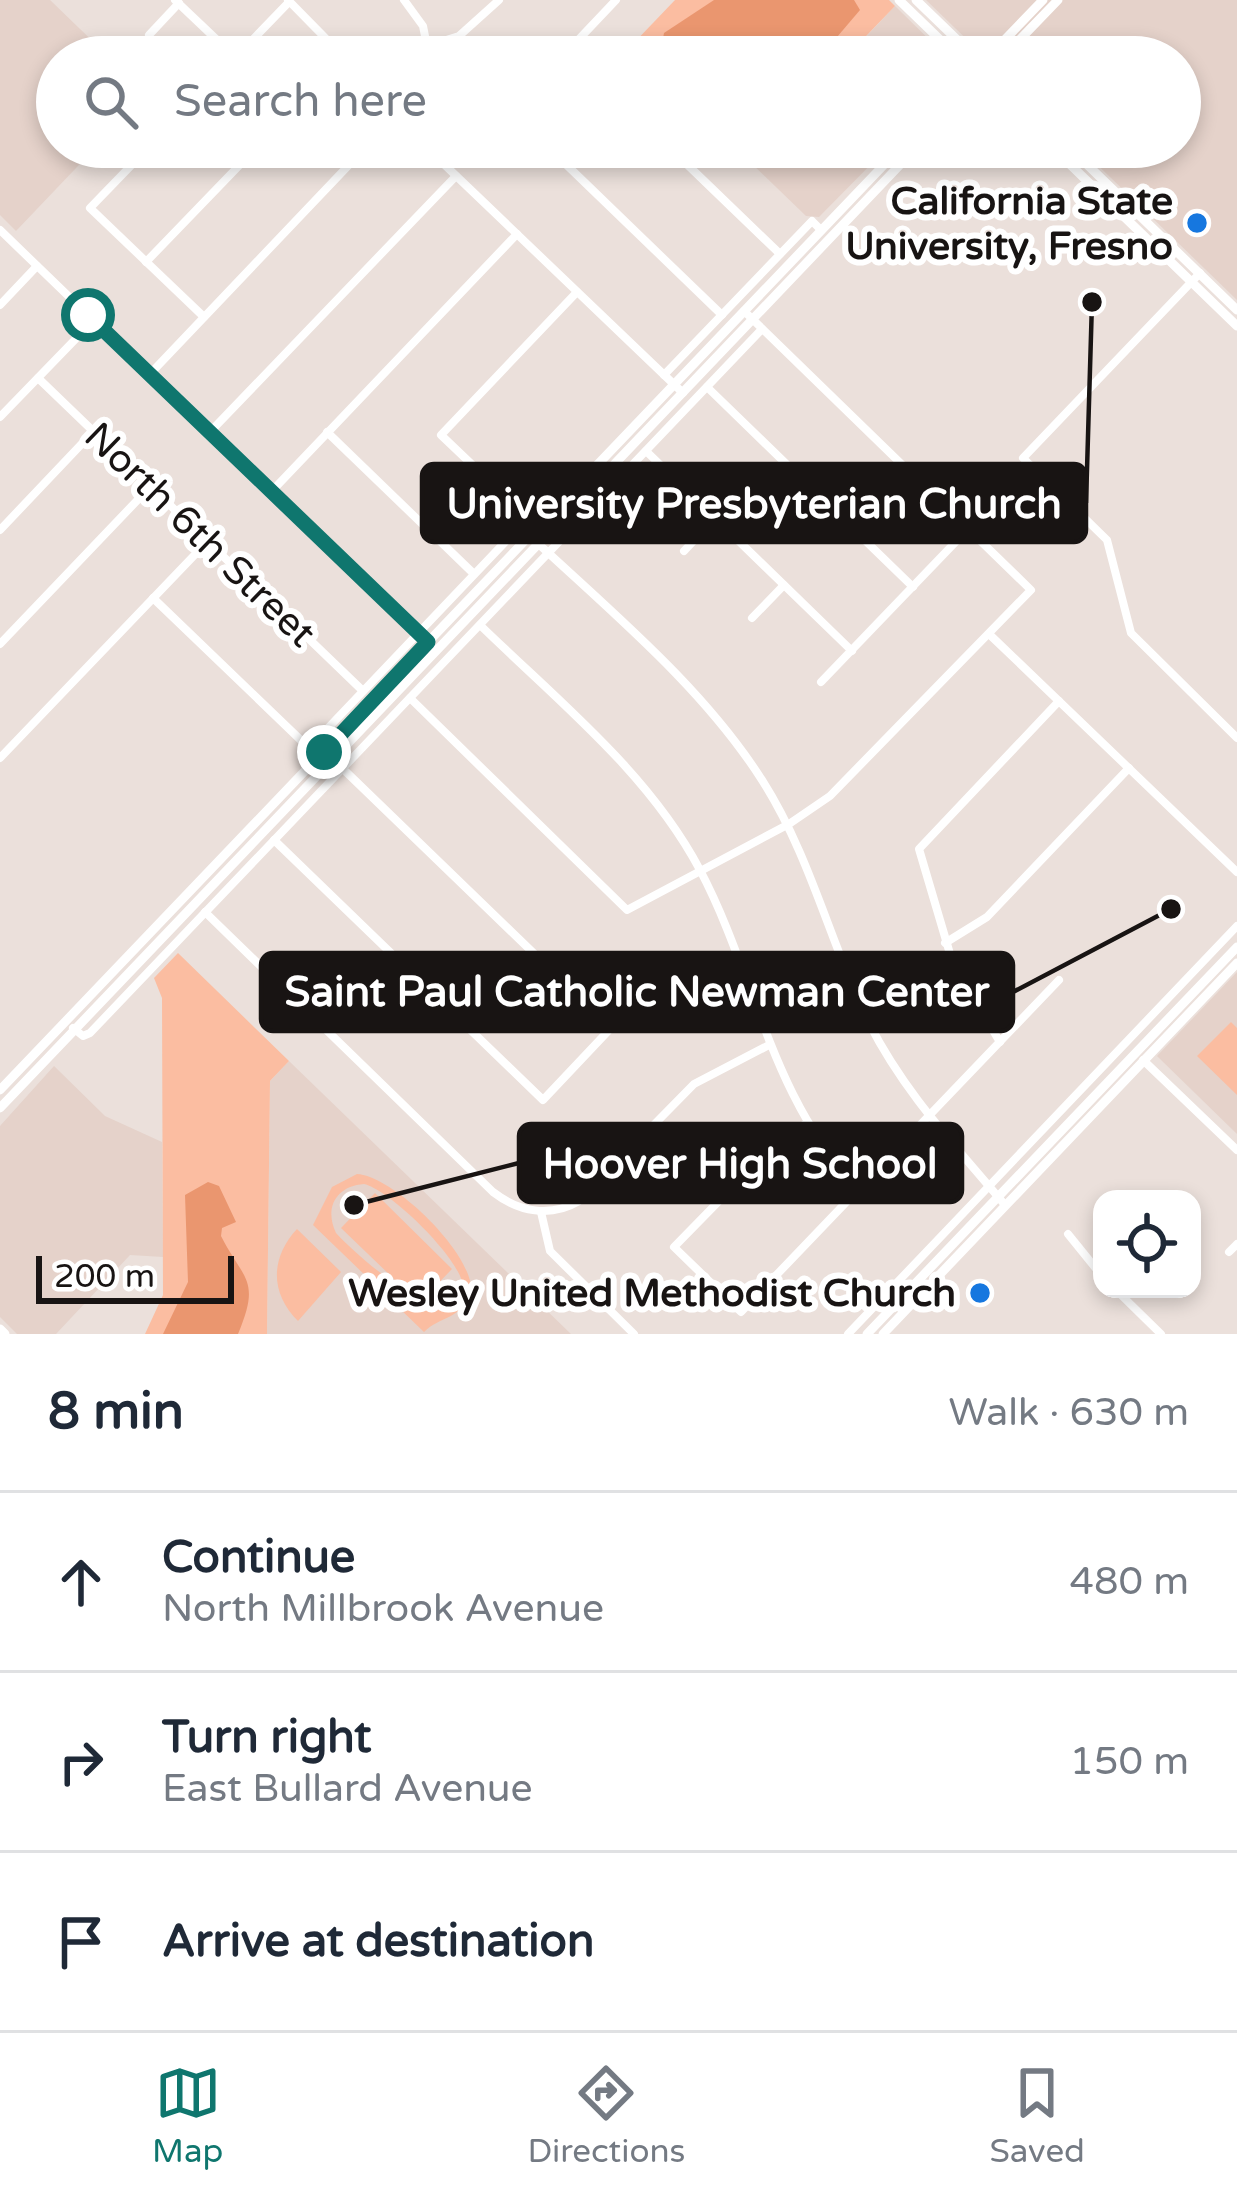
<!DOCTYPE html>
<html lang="en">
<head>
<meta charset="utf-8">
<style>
  body { margin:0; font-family:"Varela Round",sans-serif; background:#f6f6f7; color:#1f2937 }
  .controls { position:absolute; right:36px; bottom:36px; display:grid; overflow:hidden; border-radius:24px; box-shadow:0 6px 18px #0003 }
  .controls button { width:108px; height:108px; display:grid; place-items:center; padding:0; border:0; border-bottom:3px solid #e0e1e3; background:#fff; color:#1f2937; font:60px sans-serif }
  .scale { position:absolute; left:36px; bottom:30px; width:198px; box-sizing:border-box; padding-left:12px; border:6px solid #181413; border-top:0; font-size:33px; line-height:42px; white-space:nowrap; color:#181413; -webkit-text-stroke:9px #fff; paint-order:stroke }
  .stop { position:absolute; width:36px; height:36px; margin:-27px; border:9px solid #0f766e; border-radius:50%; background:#fff }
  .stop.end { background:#0f766e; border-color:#fff; box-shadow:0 3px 12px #0008 }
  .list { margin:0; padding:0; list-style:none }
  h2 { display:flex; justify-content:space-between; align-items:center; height:156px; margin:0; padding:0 48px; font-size:51px }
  h2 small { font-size:39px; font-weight:400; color:#747a83 }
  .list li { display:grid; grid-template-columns:78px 1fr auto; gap:36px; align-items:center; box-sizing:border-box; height:180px; padding:0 48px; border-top:3px solid #e0e1e3 }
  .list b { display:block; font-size:45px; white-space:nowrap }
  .list p { margin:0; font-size:39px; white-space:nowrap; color:#747a83 }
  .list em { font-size:39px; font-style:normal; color:#747a83 }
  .icon { flex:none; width:66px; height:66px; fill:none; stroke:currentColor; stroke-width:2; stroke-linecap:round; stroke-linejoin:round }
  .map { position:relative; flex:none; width:1237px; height:1334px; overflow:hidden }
  .search { position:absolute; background:#fff; box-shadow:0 6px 18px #0003; left:36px; right:36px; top:36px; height:132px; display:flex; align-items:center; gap:30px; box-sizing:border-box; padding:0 42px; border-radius:66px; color:#747a83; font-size:45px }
  .sheet { height:696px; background:#fff }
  nav { display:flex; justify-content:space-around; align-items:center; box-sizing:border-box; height:168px; border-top:3px solid #e0e1e3; background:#fff; font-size:33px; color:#747a83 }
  nav a { display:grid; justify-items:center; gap:6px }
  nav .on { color:#0f766e }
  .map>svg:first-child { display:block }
  .built { fill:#e5d2ca }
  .green { fill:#fbbda1; fill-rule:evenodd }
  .water { fill:#ea966f }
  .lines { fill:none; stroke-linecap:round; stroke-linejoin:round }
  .minor { stroke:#fff; stroke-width:8 }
  .major { stroke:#fff; stroke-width:9 }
  .route { stroke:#0f766e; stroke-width:15 }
  .poi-dot { fill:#1677df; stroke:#fff; stroke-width:4.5 }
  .labels { text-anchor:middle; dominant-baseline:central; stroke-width:12; stroke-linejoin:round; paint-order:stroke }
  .poi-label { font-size:39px; font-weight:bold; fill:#181413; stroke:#fff; text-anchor:end }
  .street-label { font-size:39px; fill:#181413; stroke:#fff }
  .leader { fill:none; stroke:#181413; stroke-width:4.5 }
  .callout-dot { fill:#181413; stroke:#fff; stroke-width:4.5 }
  .callout { fill:#181413; stroke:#181413; stroke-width:4.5 }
  .callout-label { font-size:42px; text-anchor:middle; font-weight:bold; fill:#fff }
</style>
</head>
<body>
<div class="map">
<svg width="1237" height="1334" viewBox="0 0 1237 1334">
  <rect width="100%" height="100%" fill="#ebe0db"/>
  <!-- built -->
  <g class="built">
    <polygon points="0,0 50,0 109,57 57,57 57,147 96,147 16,231 0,215"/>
    <polygon points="926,0 1237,0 1237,300 1079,147 1180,147 1180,57 985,57"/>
    <polygon points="895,6 947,57 847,57"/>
    <polygon points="760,147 888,147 819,217 806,216 748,160"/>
    <polygon points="1237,972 1237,1134 1157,1056"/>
    <polygon points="289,1061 571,1334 267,1334 270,1081"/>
    <polygon points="54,1066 105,1116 162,1142 163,1257 130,1255 56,1334 17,1334 0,1317 0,1126"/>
  </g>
  <!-- green -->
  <g class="green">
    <polygon points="675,0 889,0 895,6 846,57 640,57 630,47"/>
    <polygon points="178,953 289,1061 270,1081 267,1334 145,1334 163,1295 162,998 154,978"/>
    <polygon points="1231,1022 1237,1028 1237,1095 1197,1056"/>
    <path d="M357 1174C394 1176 476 1256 471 1293 460 1320 440 1316 424 1332L313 1225 332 1187ZM364 1184C390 1190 461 1259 463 1286 444 1334 359 1258 336 1233 324 1208 336 1186 364 1184Z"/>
    <polygon points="375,1193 452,1269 419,1303 341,1228"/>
    <path d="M297 1229 341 1272 298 1321C270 1293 270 1258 297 1229Z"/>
  </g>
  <!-- water -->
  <g class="water">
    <polygon points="714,0 854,0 860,10 820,57 660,54 664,33"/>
    <path d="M208 1182 219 1186 236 1222 222 1228 221 1236C244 1281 261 1279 238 1334H163L188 1282 185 1195Z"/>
  </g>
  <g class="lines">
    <!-- minor -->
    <g class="minor">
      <polyline points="175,0 235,57"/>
      <polyline points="288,0 344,57"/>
      <polyline points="404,0 423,26 427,46"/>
      <polyline points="149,35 179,3"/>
      <polyline points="236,57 289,2"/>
      <polyline points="427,57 427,46 459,36 499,0"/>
      <polyline points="562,57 616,0"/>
      <polyline points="149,147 90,208 204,317"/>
      <polyline points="426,147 683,393"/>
      <polyline points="548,147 722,315"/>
      <polyline points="669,147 780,254"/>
      <polyline points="0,230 436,651"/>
      <polyline points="146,262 257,147"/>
      <polyline points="1200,273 1023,458 1107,540 1131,633 1237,738"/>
      <polyline points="0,305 37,266"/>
      <polyline points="150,374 366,147"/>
      <polyline points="664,375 812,221 821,230"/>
      <polyline points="38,378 363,691"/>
      <polyline points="707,387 913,587"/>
      <polyline points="0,417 94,320"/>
      <polyline points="210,432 456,176"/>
      <polyline points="327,432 474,574"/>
      <polyline points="646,451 852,651"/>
      <polyline points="271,492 517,234"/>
      <polyline points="0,530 93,432"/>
      <path d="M529 535C610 611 702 686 762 780 811 857 830 943 869 1023 905 1094 955 1145 1005 1205"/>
      <polyline points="684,551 715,518"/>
      <polyline points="153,598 309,748 308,768"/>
      <polyline points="752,618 784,585"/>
      <path d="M480 625C557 700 649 773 700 870 756 976 771 1100 859 1189"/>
      <polyline points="989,634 1237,872"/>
      <polyline points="0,644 150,487"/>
      <polyline points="821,682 968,529"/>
      <polyline points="410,698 627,910 789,824 830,796 1031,590 744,311"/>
      <polyline points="309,748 528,518 441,435 577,292"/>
      <polyline points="0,758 207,542"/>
      <polyline points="340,766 611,1028"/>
      <polyline points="274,840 543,1100 611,1028 739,961"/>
      <path d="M205 912 493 1192C519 1212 550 1218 579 1201L694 1084 769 1045"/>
      <polyline points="945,943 987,917 1129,768"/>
      <polyline points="73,1028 83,1036 90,1033 762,329"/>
      <polyline points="1000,1042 953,964 919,849 1059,701"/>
      <polyline points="1143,1060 1237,1150"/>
      <polyline points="808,1122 768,1151 674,1247 741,1312 1059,980"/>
      <polyline points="541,1212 550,1251 634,1334"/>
      <polyline points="1068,1234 1102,1276"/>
      <polyline points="1229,1252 1237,1244"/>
      <polyline points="1115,1289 1161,1334"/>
      <polyline points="848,1334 1237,926"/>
    </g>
    <!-- major -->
    <g class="major">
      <polyline points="899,0 958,57"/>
      <polyline points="916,0 975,57"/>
      <polyline points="988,57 1043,0"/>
      <polyline points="1003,57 1058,0"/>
      <polyline points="1052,147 1237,326"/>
      <polyline points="1069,147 1237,310"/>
      <polyline points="0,1090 901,147"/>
      <polyline points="0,1108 917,147"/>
      <polyline points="0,1329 5,1334"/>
      <polyline points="867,1334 1237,947"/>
      <polyline points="883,1334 1237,963"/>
    </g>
  </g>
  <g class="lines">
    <!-- route -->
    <polyline class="route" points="88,315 428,642 324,752"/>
  </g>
  <!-- markers -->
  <g class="poi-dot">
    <circle cx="1197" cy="223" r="12"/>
    <circle cx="980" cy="1293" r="12"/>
  </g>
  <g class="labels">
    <!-- poi labels -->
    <g class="poi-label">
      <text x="1173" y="201">California State<tspan x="1173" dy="45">University, Fresno</tspan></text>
      <text x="956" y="1293">Wesley United Methodist Church</text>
    </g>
    <!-- street labels -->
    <g class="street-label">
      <text transform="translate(200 535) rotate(44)">North 6th Street</text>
    </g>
  </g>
  <!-- callouts -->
  <path class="leader" d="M1092 302L1086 503M1171 909L1013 992M354 1205L519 1163"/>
  <g class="callout-dot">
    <circle cx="1092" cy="302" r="12"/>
    <circle cx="1171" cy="909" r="12"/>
    <circle cx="354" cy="1205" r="12"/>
  </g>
  <g class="callout">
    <rect x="422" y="464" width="664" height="78" rx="12"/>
    <rect x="261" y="953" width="752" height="78" rx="12"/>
    <rect x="519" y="1124" width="443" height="78" rx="12"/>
  </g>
  <g class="callout-label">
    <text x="754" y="518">University Presbyterian Church</text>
    <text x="637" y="1006">Saint Paul Catholic Newman Center</text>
    <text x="740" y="1178">Hoover High School</text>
  </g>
</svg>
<div class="controls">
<button><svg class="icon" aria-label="locate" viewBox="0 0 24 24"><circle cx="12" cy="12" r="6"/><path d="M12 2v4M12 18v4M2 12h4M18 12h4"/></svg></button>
</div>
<div class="scale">200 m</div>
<div class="stop" style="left:88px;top:315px"></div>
<div class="stop end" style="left:324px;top:752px"></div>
<div class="search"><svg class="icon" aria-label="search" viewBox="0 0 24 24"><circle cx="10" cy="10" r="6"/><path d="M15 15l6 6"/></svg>Search here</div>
</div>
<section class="sheet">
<h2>8 min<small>Walk · 630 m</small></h2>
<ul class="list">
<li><svg class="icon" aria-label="ahead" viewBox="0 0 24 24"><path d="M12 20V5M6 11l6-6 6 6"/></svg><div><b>Continue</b><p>North Millbrook Avenue</p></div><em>480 m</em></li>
<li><svg class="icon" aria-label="right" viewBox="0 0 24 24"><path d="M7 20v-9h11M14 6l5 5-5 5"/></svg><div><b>Turn right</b><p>East Bullard Avenue</p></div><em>150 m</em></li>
<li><svg class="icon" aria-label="arrive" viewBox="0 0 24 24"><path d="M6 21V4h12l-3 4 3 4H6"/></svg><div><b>Arrive at destination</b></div></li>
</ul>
</section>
<nav>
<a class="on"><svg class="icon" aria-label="map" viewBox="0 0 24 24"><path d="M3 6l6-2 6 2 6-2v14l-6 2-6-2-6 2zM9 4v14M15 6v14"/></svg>Map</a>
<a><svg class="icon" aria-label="directions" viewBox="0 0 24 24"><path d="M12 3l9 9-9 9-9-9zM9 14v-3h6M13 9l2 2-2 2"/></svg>Directions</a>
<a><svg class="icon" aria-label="saved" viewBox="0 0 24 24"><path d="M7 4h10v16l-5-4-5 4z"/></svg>Saved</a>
</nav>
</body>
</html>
